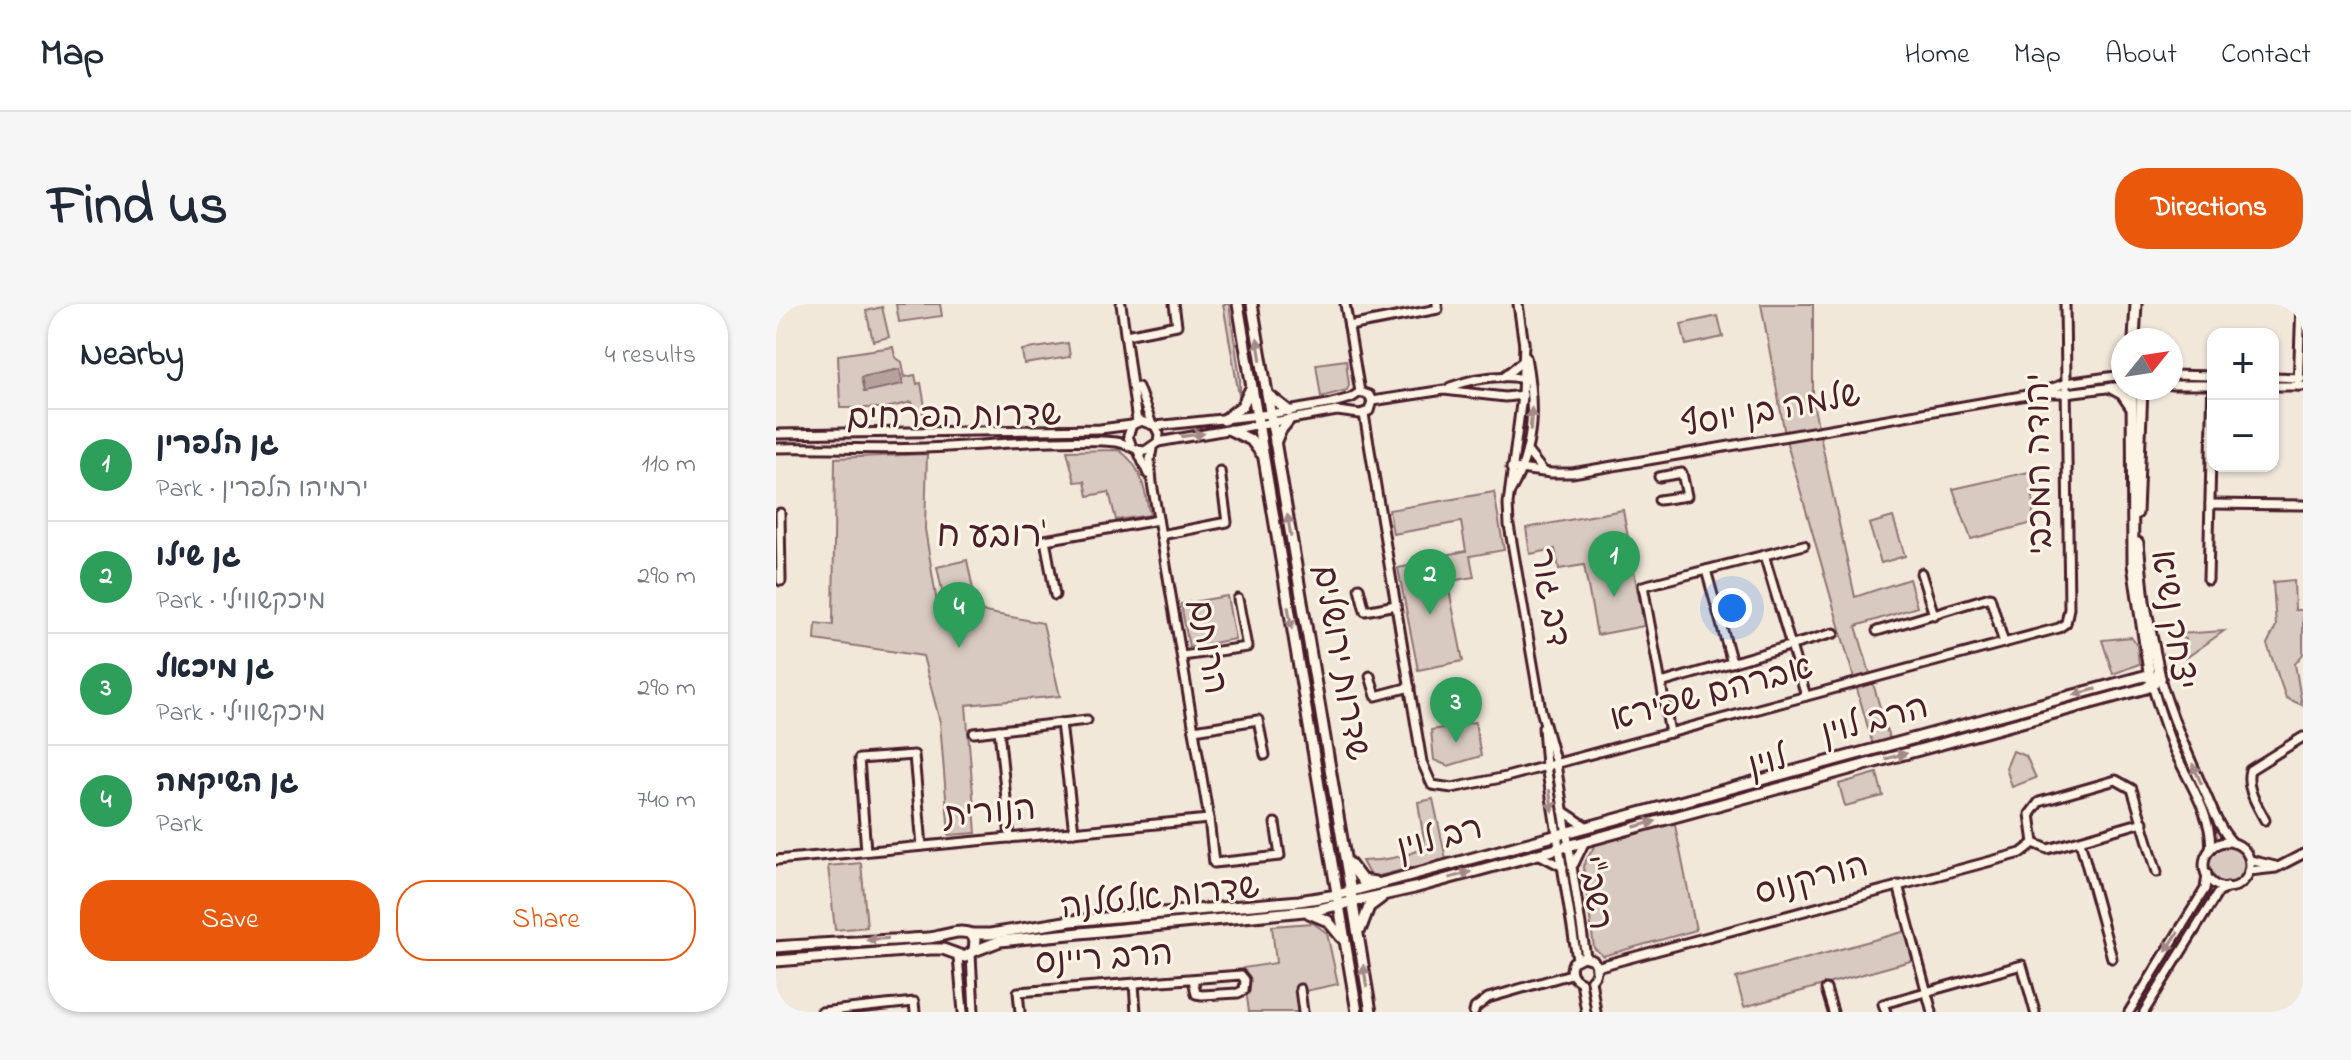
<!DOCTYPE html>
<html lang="en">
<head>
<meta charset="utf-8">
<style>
  body { margin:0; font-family:"Indie Flower","Playpen Sans Hebrew",sans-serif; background:#f6f6f7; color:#1f2937 }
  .controls { position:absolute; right:24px; top:24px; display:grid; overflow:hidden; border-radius:16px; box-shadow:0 2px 6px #0004 }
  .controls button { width:72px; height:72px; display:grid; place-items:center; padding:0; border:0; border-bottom:2px solid #e0e1e3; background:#fff; color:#1f2937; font:40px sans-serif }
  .compass { position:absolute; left:1335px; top:24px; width:72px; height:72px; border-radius:50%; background:#fff; box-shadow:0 2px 6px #0004; rotate:60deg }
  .you { position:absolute; left:956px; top:304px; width:28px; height:28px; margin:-20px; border:6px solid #fff; border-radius:50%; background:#1a73e8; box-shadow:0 0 0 12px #1a73e833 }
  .badge { display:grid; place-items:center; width:52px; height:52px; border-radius:50%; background:#ea580c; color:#fff; font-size:26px; font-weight:700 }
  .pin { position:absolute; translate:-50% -66px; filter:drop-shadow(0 2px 4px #0008) }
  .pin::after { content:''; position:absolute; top:42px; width:28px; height:24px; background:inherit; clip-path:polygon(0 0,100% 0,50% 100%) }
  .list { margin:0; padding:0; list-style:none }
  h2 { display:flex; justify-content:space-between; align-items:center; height:104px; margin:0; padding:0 32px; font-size:34px }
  h2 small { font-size:26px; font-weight:400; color:#747a83 }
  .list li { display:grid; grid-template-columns:52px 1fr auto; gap:24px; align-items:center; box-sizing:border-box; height:112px; padding:0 32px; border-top:2px solid #e0e1e3 }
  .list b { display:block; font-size:30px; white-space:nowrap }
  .list p { margin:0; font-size:26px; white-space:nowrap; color:#747a83 }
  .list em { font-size:26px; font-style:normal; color:#747a83 }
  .actions { display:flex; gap:16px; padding:24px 32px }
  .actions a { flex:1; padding:18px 0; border:2px solid #ea580c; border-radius:32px; text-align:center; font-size:28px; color:#ea580c }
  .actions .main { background:#ea580c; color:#fff }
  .map { position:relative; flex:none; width:1527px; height:708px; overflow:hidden; border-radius:32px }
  header { display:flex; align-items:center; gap:48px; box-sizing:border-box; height:112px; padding:0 40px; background:#fff; border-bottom:2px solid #e0e1e3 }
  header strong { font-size:38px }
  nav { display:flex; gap:44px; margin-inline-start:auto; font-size:28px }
  .intro { display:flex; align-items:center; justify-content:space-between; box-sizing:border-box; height:192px; padding:0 48px }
  h1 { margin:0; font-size:56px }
  .button { padding:20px 36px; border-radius:32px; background:#ea580c; color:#fff; font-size:28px; font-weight:700 }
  main { display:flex; gap:48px; padding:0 48px }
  aside { flex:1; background:#fff; border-radius:32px; box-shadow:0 2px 6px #0004 }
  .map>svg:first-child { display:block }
  .green { fill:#d8cac0; stroke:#917476; stroke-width:2 }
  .water { fill:#b6a19c; stroke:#8b6d6f; stroke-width:2 }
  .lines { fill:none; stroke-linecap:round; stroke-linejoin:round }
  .minor-casing { stroke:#4a1f2b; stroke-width:13 }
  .major-casing { stroke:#4a1f2b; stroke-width:15 }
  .minor { stroke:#fcf5e5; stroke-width:7 }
  .major { stroke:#fcf5e5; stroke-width:9 }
  .oneway { fill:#a38a88 }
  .labels { text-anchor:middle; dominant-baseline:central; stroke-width:6; stroke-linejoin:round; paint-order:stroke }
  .street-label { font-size:34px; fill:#4a1f2b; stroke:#fcf5e5 }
  .neighbourhood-label { font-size:36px; fill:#4a1f2b; stroke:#fcf5e5 }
</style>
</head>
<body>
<header>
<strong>Map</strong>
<nav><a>Home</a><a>Map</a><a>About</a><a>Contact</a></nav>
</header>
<div class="intro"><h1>Find us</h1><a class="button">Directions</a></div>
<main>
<aside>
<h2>Nearby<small>4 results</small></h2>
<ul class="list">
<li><span class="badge" style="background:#2e9e5b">1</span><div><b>גן הלפרין</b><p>Park · ירמיהו הלפרין</p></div><em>110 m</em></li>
<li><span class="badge" style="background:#2e9e5b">2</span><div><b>גן שילו</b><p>Park · מיכקשווילי</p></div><em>290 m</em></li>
<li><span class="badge" style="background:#2e9e5b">3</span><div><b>גן מיכאל</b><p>Park · מיכקשווילי</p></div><em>290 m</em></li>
<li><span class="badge" style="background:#2e9e5b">4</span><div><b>גן השיקמה</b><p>Park</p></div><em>740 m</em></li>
</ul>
<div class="actions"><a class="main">Save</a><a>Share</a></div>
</aside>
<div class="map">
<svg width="1527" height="708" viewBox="0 0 1527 708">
  <rect width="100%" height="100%" fill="#f1e8da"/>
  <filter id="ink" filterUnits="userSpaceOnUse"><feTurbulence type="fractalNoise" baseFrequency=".0125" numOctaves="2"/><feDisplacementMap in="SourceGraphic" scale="16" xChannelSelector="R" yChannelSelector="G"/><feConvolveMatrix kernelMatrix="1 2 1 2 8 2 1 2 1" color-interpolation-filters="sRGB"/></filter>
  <g filter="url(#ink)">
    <!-- green -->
    <g class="green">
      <polygon points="120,0 164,0 166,12 123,18"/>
      <polygon points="447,0 453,0 464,74 464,97"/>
      <polygon points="985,0 1037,0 1037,99 1079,293 1133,275 1141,303 1080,322 1114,437 1097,441 1010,136"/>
      <polygon points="106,3 113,33 97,37 90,7"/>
      <polygon points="942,12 947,33 910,41 905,20"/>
      <polygon points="292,39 294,53 248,60 246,46"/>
      <polygon points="117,43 119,53 126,58 129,73 139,71 141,80 145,79 150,108 139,110 136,98 110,104 64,104 62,51"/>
      <polygon points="570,56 573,81 571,86 545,93 540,60"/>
      <path d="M343 146C367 163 368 185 374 211L340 216 333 188 312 192 309 177 299 178 291 147Z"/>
      <polygon points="151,150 149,225 161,299 169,300 161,263 191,256 199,295 172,301 267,319 284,392 190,401 200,529 173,531 164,418 147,352 39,336 40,319 57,321 59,154"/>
      <polygon points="1257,167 1257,219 1195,235 1177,185"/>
      <polygon points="718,188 728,246 694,252 698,273 674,277 669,251 690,247 685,218 617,230 613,206"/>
      <polygon points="847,206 868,322 821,331 808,261 783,265 779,245 754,250 750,224"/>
      <polygon points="1117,213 1129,252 1105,259 1093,220"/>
      <polygon points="667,255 687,357 642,366 622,264"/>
      <polygon points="1518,276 1519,306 1527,306 1527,350 1519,360 1526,401 1510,394 1491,340 1500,322 1497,278"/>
      <polygon points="451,292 459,335 413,343 405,300"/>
      <polygon points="1448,327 1410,354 1410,335 1401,333 1403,330"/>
      <polygon points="1355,333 1361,342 1363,360 1337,370 1326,336"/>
      <polygon points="699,418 705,452 672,462 658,456 655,426"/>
      <polygon points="1237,447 1250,452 1260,474 1236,483 1230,464"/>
      <polygon points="1101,469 1107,492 1069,502 1063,480"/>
      <path d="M657 495 670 555 595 574 586 557C610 557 628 553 649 544L642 498Z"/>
      <polygon points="898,516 920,626 827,652 818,644 807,562 819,541"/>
      <circle cx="1451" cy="561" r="18"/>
      <polygon points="85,559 91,623 59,626 52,562"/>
      <polygon points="537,619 551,629 562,680 520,689 523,708 473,708 467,664 500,659 496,622"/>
      <polygon points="1130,627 1138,656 968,703 960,674"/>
    </g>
    <!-- water -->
    <polygon class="water" points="124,65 127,80 88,88 85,73"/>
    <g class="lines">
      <!-- minor casing -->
      <g class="minor-casing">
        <g id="minor">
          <polyline points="345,0 361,118"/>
          <polyline points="569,0 584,88"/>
          <polyline points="742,0 748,41"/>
          <polyline points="573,22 662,5 661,0"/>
          <polyline points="350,31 401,21 398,0"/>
          <polyline points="748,38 746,92 732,200 733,221 765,406 780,460 810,653"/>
          <polyline points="1395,71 1437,72"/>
          <polyline points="727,73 747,57"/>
          <polyline points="1497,73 1525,74"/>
          <polyline points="1395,81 1437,81"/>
          <polyline points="1497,82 1527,82"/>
          <polyline points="1522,82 1525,0"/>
          <polyline points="362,83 375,118"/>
          <path d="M674 83C696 75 724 69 748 75"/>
          <polyline points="1269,89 1290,89 1347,82"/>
          <polyline points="596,97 668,86 729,93 747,91"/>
          <polyline points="588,110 646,458 656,481 676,484 730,473 1283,324 1290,319 1293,304 1289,0"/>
          <polyline points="379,122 494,110 552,100 575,94 584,88 593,91 596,97"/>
          <polyline points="0,130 324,125 356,121"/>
          <polyline points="382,138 561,107 584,110 593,107 596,97"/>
          <path d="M0 144C49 143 99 146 149 144 212 142 277 133 340 138 351 139 359 147 369 147L382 138 383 130 379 122 365 117 356 121 352 132 356 143"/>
          <polyline points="376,145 374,156 376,179 433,515 438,559 504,552 499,519"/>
          <polyline points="362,147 372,170"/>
          <polyline points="751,147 767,167"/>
          <polyline points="735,164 775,169 796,169 1263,89 1290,79 1347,71"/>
          <path d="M734 188C759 145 759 102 750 53"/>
          <polyline points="883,196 911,192 906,169 883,173"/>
          <polyline points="1434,200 1527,201"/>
          <polyline points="4,209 5,277"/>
          <polyline points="385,231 451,218 444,167"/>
          <polyline points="988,251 1030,392"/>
          <polyline points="930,266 956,359"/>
          <polyline points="1145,269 1158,311"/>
          <polyline points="1432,276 1437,74"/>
          <polyline points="583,284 589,307 620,301"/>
          <polyline points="279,291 269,236 382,216"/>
          <polyline points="1101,327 1214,293 1228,339"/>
          <polyline points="406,352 471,343 462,295"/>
          <polyline points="594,372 600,392 634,383"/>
          <path d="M1384 374C1395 412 1411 448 1427 484 1436 503 1442 524 1457 539"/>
          <polyline points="885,379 1058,329"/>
          <path d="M1376 381C1382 401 1388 421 1396 441 1408 471 1439 514 1434 546"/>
          <polyline points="285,419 298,528"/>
          <polyline points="767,423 770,462 801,655"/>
          <polyline points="223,426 234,534"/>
          <polyline points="418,426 482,416 489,451"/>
          <polyline points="198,429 311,416"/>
          <polyline points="894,429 867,282 1028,241"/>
          <polyline points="787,507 811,523"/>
          <path d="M1489 516C1481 501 1469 483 1474 466L1527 433"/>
          <polyline points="1304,537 1336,654"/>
          <circle cx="1451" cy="561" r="23"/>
          <polyline points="1258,539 1254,510 1263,498 1340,476 1356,485 1381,568"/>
          <polyline points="1258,539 1272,545 1367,518"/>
          <polyline points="90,547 83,455 138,451 146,542"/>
          <polyline points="764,551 787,563"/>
          <polyline points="0,556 433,515"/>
          <polyline points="1474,556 1499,562"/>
          <polyline points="798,560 809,537"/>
          <polyline points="1473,567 1500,564 1527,550"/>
          <polyline points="1122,581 1156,708"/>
          <polyline points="195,650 198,708"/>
          <polyline points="182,653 187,708"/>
          <polyline points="820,663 1245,549 1258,539"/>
          <polyline points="815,676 820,708"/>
          <path d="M805 678C796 674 793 666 797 658L807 653 817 656C822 663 821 670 815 676"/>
          <polyline points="805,678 810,708"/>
          <polyline points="358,680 360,708"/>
          <polyline points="524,685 527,708"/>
          <polyline points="1050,685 1057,708"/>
          <polyline points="45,708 138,698 139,708"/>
          <polyline points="244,708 242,688 465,671 469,676 468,686 462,689 426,691 420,690 417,675"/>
          <polyline points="698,708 699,704 712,694 795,670"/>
          <polyline points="1110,708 1107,700 1246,661 1259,708"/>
          <polyline points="1353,708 1429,585 1431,570"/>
          <polyline points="1368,708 1441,590 1451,583"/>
        </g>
      </g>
      <!-- major casing -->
      <g class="major-casing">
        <g id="major">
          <polyline points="462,0 581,708"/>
          <polyline points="476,0 595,708"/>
          <polyline points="1358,36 1360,0"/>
          <polyline points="1335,84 1346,90 1355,103"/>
          <polyline points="1356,84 1357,261 1374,374"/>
          <polyline points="491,90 513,107"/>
          <polyline points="448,116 466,102 475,84"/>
          <polyline points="454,126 475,136 485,149"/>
          <polyline points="499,139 504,127 513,116"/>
          <polyline points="1361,209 1366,84"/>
          <polyline points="1362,239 1368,297 1384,374"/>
          <polyline points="574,560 586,576 599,578"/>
          <polyline points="533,609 552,617 565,633"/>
          <polyline points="585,624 593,603 605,594"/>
          <polyline points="195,630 214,630 295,617 523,597 561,591 1368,372 1384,374"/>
          <path d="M0 643C51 639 101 637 152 634 166 633 183 624 195 630L199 636 198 647 189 653 167 645H154L0 657"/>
          <polyline points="198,647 224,637 539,606 638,584 1370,384 1384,374"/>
        </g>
      </g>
      <!-- minor -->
      <use href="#minor" class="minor"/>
      <!-- major -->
      <use href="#major" class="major"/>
    </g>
    <!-- one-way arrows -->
    <defs><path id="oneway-solid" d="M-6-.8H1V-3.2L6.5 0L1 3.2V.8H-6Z" transform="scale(2)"/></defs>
    <g class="oneway">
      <use href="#oneway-solid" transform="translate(483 45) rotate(-99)"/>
      <use href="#oneway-solid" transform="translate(755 115) rotate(-87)"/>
      <use href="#oneway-solid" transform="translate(417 131) rotate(-8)"/>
      <use href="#oneway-solid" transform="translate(513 221) rotate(-100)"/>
      <use href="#oneway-solid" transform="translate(514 314) rotate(80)"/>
      <use href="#oneway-solid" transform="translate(1309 388) rotate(165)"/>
      <use href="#oneway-solid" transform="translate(1120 452) rotate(-15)"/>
      <use href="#oneway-solid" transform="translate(1421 470) rotate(-114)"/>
      <use href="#oneway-solid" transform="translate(775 497) rotate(81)"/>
      <use href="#oneway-solid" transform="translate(869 520) rotate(-15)"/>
      <use href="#oneway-solid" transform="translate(684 571) rotate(-16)"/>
      <use href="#oneway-solid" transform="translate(101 635) rotate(177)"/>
      <use href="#oneway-solid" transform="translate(1396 638) rotate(122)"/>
      <use href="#oneway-solid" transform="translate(589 672) rotate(-99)"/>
    </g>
  </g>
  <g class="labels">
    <!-- street labels -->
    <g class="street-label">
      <text transform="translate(995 108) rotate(-10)">שלמה בן יוסף</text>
      <text transform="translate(178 114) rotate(-1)">שדרות הפרחים</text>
      <text transform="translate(1265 160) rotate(-91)">יהודה המכבי</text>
      <text transform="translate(772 294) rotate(80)">דב גור</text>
      <text transform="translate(1395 316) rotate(81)">יצחק נשיא</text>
      <text transform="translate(430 343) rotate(80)">הרותם</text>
      <text transform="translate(563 359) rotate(80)">שדרות ירושלים</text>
      <text transform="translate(936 391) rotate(-15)">אברהם שפירא</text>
      <text transform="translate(1099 418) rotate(-15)">הרב לוין</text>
      <text transform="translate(992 460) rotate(-15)">לוין</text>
      <text transform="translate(214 510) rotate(-5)">הנורית</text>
      <text transform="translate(664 536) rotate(-15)">רב לוין</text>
      <text transform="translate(1036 577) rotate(-15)">הורקנוס</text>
      <text transform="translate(817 589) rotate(81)">רשב"י</text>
      <text transform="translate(384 595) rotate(-6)">שדרות אלטלנה</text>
      <text transform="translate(328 656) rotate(-4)">הרב ריינס</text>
    </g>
    <!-- neighbourhood labels -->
    <g class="neighbourhood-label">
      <text x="215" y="233">רובע ח'</text>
    </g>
  </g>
</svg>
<div class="controls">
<button>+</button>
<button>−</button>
</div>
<svg class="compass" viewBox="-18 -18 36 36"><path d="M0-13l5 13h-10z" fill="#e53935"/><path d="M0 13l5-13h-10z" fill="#747a83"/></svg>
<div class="you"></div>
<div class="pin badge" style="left:838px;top:293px;background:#2e9e5b">1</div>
<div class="pin badge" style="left:654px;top:311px;background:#2e9e5b">2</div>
<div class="pin badge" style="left:680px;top:439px;background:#2e9e5b">3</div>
<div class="pin badge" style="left:183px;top:344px;background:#2e9e5b">4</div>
</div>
</main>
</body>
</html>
